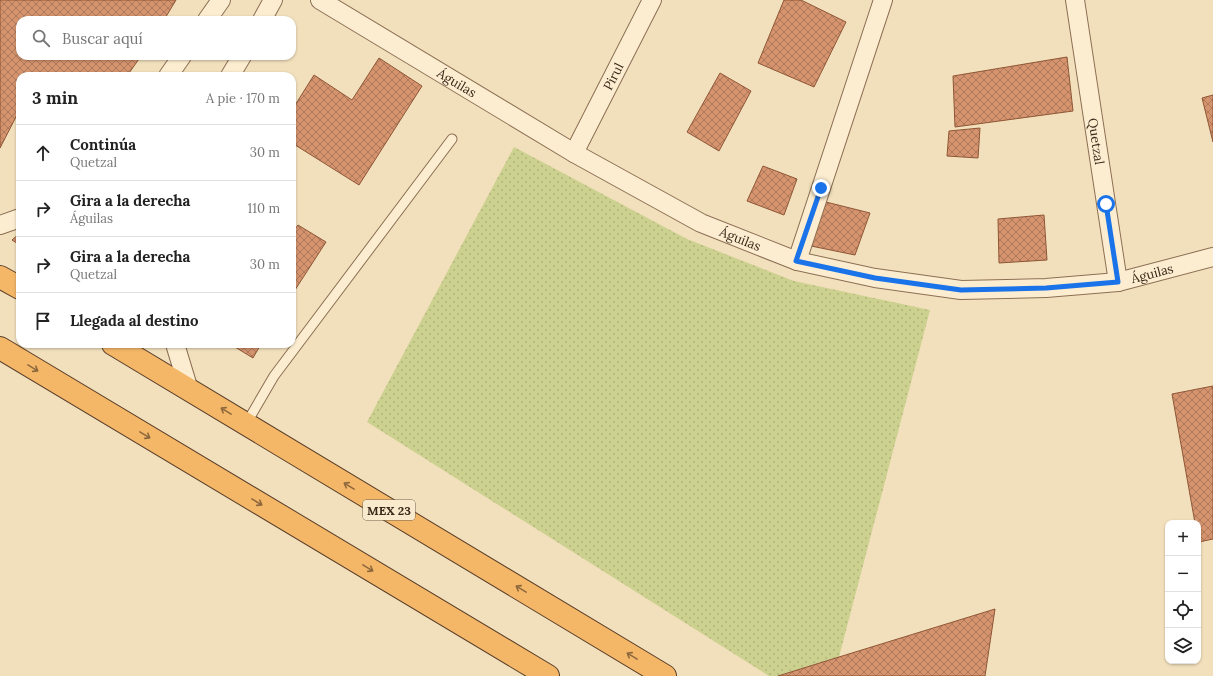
<!DOCTYPE html>
<html lang="es">
<head>
<meta charset="utf-8">
<style>
  body { margin:0; font-family:Lora,serif; background:#f2f2f2; color:#222 }
  .controls { position:absolute; right:12px; bottom:12px; display:grid; overflow:hidden; border-radius:8px; box-shadow:0 1px 3px #0004 }
  .controls button { width:36px; height:36px; display:grid; place-items:center; padding:0; border:0; border-bottom:1px solid #e0e0e0; background:#fff; color:#222; font:20px sans-serif }
  .stop { position:absolute; width:12px; height:12px; margin:-9px; border:3px solid #1a73e8; border-radius:50%; background:#fff }
  .stop.end { background:#1a73e8; border-color:#fff; box-shadow:0 1px 4px #0008 }
  .list { margin:0; padding:0; list-style:none }
  h2 { display:flex; justify-content:space-between; align-items:center; height:52px; margin:0; padding:0 16px; font-size:17px }
  h2 small { font-size:13px; font-weight:400; color:#767676 }
  .list li { display:grid; grid-template-columns:26px 1fr auto; gap:12px; align-items:center; box-sizing:border-box; height:56px; padding:0 16px; border-top:1px solid #e0e0e0 }
  .list b { display:block; font-size:15px; white-space:nowrap }
  .list p { margin:0; font-size:13px; white-space:nowrap; color:#767676 }
  .list em { font-size:13px; font-style:normal; color:#767676 }
  .icon { flex:none; width:22px; height:22px; fill:none; stroke:currentColor; stroke-width:2; stroke-linecap:round; stroke-linejoin:round }
  .map { position:relative; flex:none; width:1213px; height:676px; overflow:hidden }
  .search { position:absolute; background:#fff; box-shadow:0 1px 3px #0004; left:16px; top:16px; width:280px; height:44px; display:flex; align-items:center; gap:10px; box-sizing:border-box; padding:0 14px; border-radius:12px; color:#767676; font-size:15px }
  .panel { position:absolute; background:#fff; box-shadow:0 1px 3px #0004; left:16px; top:72px; width:280px; height:276px; border-radius:12px }
  .map>svg:first-child { display:block }
  .grass { fill:url(#grass-dots) }
  .building { fill:url(#building-cross-hatch); stroke:#8e5637 }
  .lines { fill:none; stroke-linecap:round; stroke-linejoin:round }
  .service-casing { stroke:#8c6f54; stroke-width:11 }
  .minor-casing { stroke:#8c6f54; stroke-width:20 }
  .trunk-casing { stroke:#593d29; stroke-width:24 }
  .service { stroke:#fcedd0; stroke-width:9 }
  .minor { stroke:#fcedd0; stroke-width:18 }
  .trunk { stroke:#f4b768; stroke-width:22 }
  .oneway { stroke:#8e683d }
  .route { stroke:#1a73e8; stroke-width:5 }
  .labels { text-anchor:middle; dominant-baseline:central; stroke-width:3.5; stroke-linejoin:round; paint-order:stroke }
  .shield { fill:#f9eacd; stroke:#736250; stroke-width:1 }
  .shield-label { font-size:12px; font-weight:bold; fill:#3a281a }
  .street-label { font-size:13px; fill:#3a281a; stroke:#f9eacd }
</style>
</head>
<body>
<div class="map">
<svg width="1213" height="676" viewBox="0 0 1213 676">
  <defs>
    <pattern id="grass-dots" width="8" height="8" patternUnits="userSpaceOnUse"><rect width="8" height="8" fill="#cdd18f"/><path d="M2 2h.1M6 6h.1" fill="none" stroke="#b1b37b" stroke-width="1.8" stroke-linecap="round"/></pattern>
    <pattern id="building-cross-hatch" width="8" height="8" patternUnits="userSpaceOnUse"><rect width="8" height="8" fill="#d5946e"/><path d="M0 0l8 8M0 8l8-8" fill="none" stroke="#ae795a"/></pattern>
  </defs>
  <rect width="100%" height="100%" fill="#f2e0bc"/>
  <!-- grass -->
  <polygon class="grass" points="514,147 687,239 794,281 930,310 839,657 778,676 769,676 367,422"/>
  <!-- building -->
  <g class="building">
    <polygon points="0,0 176,0 164,20 20,20 20,56 141,56 127,76 20,76 20,114 18,113 0,148"/>
    <polygon points="784,0 801,0 846,22 814,87 758,63"/>
    <polygon points="1067,57 1073,111 955,127 953,76"/>
    <polygon points="379,58 422,86 359,185 292,143 292,110 314,75 352,100"/>
    <polygon points="720,73 751,91 719,151 687,132"/>
    <polygon points="1213,95 1213,142 1202,98"/>
    <polygon points="980,128 978,158 947,156 949,131"/>
    <polygon points="763,166 797,179 784,215 747,201"/>
    <polygon points="826,202 870,213 855,255 811,246"/>
    <polygon points="1044,215 1047,260 999,263 998,219"/>
    <polygon points="298,225 326,242 295,290 292,288 292,233"/>
    <polygon points="20,233 20,245 12,240"/>
    <polygon points="230,344 261,344 253,358"/>
    <polygon points="1213,386 1213,539 1199,542 1198,523 1195,523 1172,394"/>
    <polygon points="995,609 985,676 778,676 839,657"/>
  </g>
  <g class="lines">
    <!-- service casing -->
    <g class="service-casing">
      <polyline id="service" points="246,424 274,376 452,139"/>
    </g>
    <!-- minor casing -->
    <g class="minor-casing">
      <g id="minor">
        <path id="s1" d="M320 0 574 153 701 223 797 261 875 278 961 290 1046 288 1118 282 1213 257"/>
        <path id="s2" d="M1075 0 1118 282"/>
        <polyline points="207,20 221,0"/>
        <polyline points="262,20 273,0"/>
        <polyline points="168,76 182,56"/>
        <polyline points="230,76 242,56"/>
        <path id="s3" d="M574 153 652 0"/>
        <polyline points="0,225 20,218"/>
        <polyline points="797,261 883,0"/>
        <polyline points="175,344 189,390"/>
      </g>
    </g>
    <!-- trunk casing -->
    <g class="trunk-casing">
      <g id="trunk">
        <polyline points="0,277 20,288"/>
        <polyline points="113,344 665,676"/>
        <polyline points="0,348 548,676"/>
      </g>
    </g>
    <!-- service -->
    <use href="#service" class="service"/>
    <!-- minor -->
    <use href="#minor" class="minor"/>
    <!-- trunk -->
    <use href="#trunk" class="trunk"/>
  </g>
  <!-- one-way arrows -->
  <defs><path id="oneway-shaft" d="M-6 0H5M1.5-3L5.5 0L1.5 3" fill="none" stroke-width="1.6" stroke-linecap="round" stroke-linejoin="round"/></defs>
  <g class="oneway">
    <use href="#oneway-shaft" transform="translate(33 368) rotate(31)"/>
    <use href="#oneway-shaft" transform="translate(226 411) rotate(-149)"/>
    <use href="#oneway-shaft" transform="translate(145 435) rotate(31)"/>
    <use href="#oneway-shaft" transform="translate(349 486) rotate(-149)"/>
    <use href="#oneway-shaft" transform="translate(257 502) rotate(31)"/>
    <use href="#oneway-shaft" transform="translate(368 568) rotate(31)"/>
    <use href="#oneway-shaft" transform="translate(521 589) rotate(-149)"/>
    <use href="#oneway-shaft" transform="translate(632 656) rotate(-149)"/>
  </g>
  <g class="lines">
    <!-- route -->
    <polyline class="route" points="821,188 796,261 875,278 961,290 1046,288 1118,282 1106,204"/>
  </g>
  <g class="labels">
    <!-- shield labels -->
    <rect class="shield" x="363" y="500" width="52" height="20" rx="3"/>
    <g class="shield-label">
      <text x="389" y="510">MEX 23</text>
    </g>
    <!-- street labels -->
    <g class="street-label">
      <text stroke="none"><textPath href="#s3" startOffset="86">Pirul</textPath></text>
      <text stroke="none"><textPath href="#s1" startOffset="160">Águilas</textPath></text>
      <text stroke="none"><textPath href="#s2" startOffset="143">Quetzal</textPath></text>
      <text stroke="none"><textPath href="#s1" startOffset="484">Águilas</textPath></text>
      <text stroke="none"><textPath href="#s1" startOffset="904">Águilas</textPath></text>
    </g>
  </g>
</svg>
<div class="controls">
<button>+</button>
<button>−</button>
<button><svg class="icon" aria-label="locate" viewBox="0 0 24 24"><circle cx="12" cy="12" r="6"/><path d="M12 2v4M12 18v4M2 12h4M18 12h4"/></svg></button>
<button><svg class="icon" aria-label="layers" viewBox="0 0 24 24"><path d="M12 4l9 5-9 5-9-5zM3 14l9 5 9-5"/></svg></button>
</div>
<div class="stop" style="left:1106px;top:204px"></div>
<div class="stop end" style="left:821px;top:188px"></div>
<div class="search"><svg class="icon" aria-label="search" viewBox="0 0 24 24"><circle cx="10" cy="10" r="6"/><path d="M15 15l6 6"/></svg>Buscar aquí</div>
<section class="panel">
<h2>3 min<small>A pie · 170 m</small></h2>
<ul class="list">
<li><svg class="icon" aria-label="ahead" viewBox="0 0 24 24"><path d="M12 20V5M6 11l6-6 6 6"/></svg><div><b>Continúa</b><p>Quetzal</p></div><em>30 m</em></li>
<li><svg class="icon" aria-label="right" viewBox="0 0 24 24"><path d="M7 20v-9h11M14 6l5 5-5 5"/></svg><div><b>Gira a la derecha</b><p>Águilas</p></div><em>110 m</em></li>
<li><svg class="icon" aria-label="right" viewBox="0 0 24 24"><path d="M7 20v-9h11M14 6l5 5-5 5"/></svg><div><b>Gira a la derecha</b><p>Quetzal</p></div><em>30 m</em></li>
<li><svg class="icon" aria-label="arrive" viewBox="0 0 24 24"><path d="M6 21V4h12l-3 4 3 4H6"/></svg><div><b>Llegada al destino</b></div></li>
</ul>
</section>
</div>
</body>
</html>
